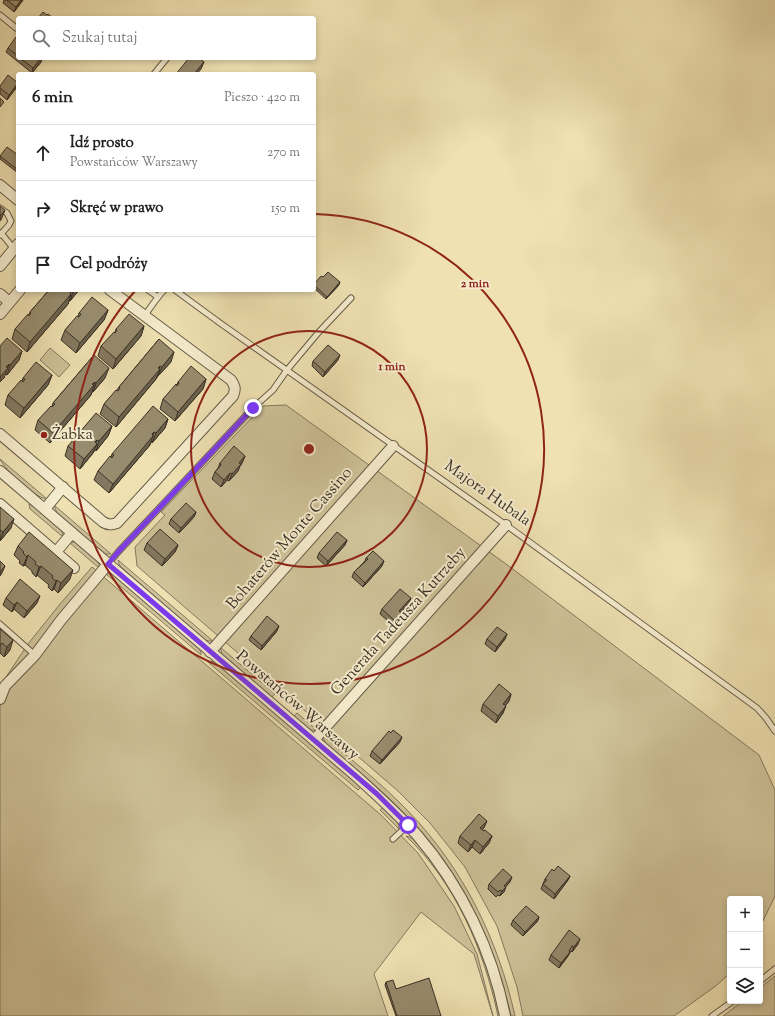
<!DOCTYPE html>
<html lang="pl">
<head>
<meta charset="utf-8">
<style>
  body { margin:0; font-family:"Sorts Mill Goudy",serif; background:#f6f6f6; color:#222 }
  .controls { position:absolute; right:12px; bottom:12px; display:grid; overflow:hidden; border-radius:4px; box-shadow:0 2px 6px #0003 }
  .controls button { width:36px; height:36px; display:grid; place-items:center; padding:0; border:0; border-bottom:1px solid #e0e0e0; background:#fff; color:#222; font:20px sans-serif }
  .stop { position:absolute; width:12px; height:12px; margin:-9px; border:3px solid #7c3aed; border-radius:50%; background:#fff }
  .stop.end { background:#7c3aed; border-color:#fff; box-shadow:0 1px 4px #0008 }
  .list { margin:0; padding:0; list-style:none }
  h2 { display:flex; justify-content:space-between; align-items:center; height:52px; margin:0; padding:0 16px; font-size:17px }
  h2 small { font-size:13px; font-weight:400; color:#767676 }
  .list li { display:grid; grid-template-columns:26px 1fr auto; gap:12px; align-items:center; box-sizing:border-box; height:56px; padding:0 16px; border-top:1px solid #e0e0e0 }
  .list b { display:block; font-size:15px; white-space:nowrap }
  .list p { margin:0; font-size:13px; white-space:nowrap; color:#767676 }
  .list em { font-size:13px; font-style:normal; color:#767676 }
  .icon { flex:none; width:22px; height:22px; fill:none; stroke:currentColor; stroke-width:2; stroke-linecap:round; stroke-linejoin:round }
  .map { position:relative; flex:none; width:775px; height:1016px; overflow:hidden }
  .search { position:absolute; background:#fff; box-shadow:0 2px 6px #0003; left:16px; top:16px; width:300px; height:44px; display:flex; align-items:center; gap:10px; box-sizing:border-box; padding:0 14px; border-radius:4px; color:#767676; font-size:15px }
  .panel { position:absolute; background:#fff; box-shadow:0 2px 6px #0003; left:16px; top:72px; width:300px; height:220px; border-radius:4px }
  .map>svg:first-child { display:block }
  .green { fill:#d0c39a; stroke:#847a60 }
  .lines { fill:none; stroke-linecap:round; stroke-linejoin:round }
  .lane-casing { stroke:#665c48; stroke-width:7 }
  .street-casing { stroke:#665c48; stroke-width:12 }
  .lane { stroke:#f5eccd; stroke-width:5 }
  .street { stroke:#f5eccd; stroke-width:10 }
  .wall { fill:#83785f; stroke:#393025 }
  .shaded-wall { fill:#6a624d; stroke:#393025 }
  .building { fill:#988c6e; stroke:#393025 }
  .route { stroke:#7c3aed; stroke-width:5 }
  .ring { fill:none; stroke:#8f2418; stroke-width:2 }
  .poi-dot { fill:#8f2418; stroke:#f5eccd; stroke-width:1.5 }
  .labels { text-anchor:middle; dominant-baseline:central; stroke-width:4; stroke-linejoin:round; paint-order:stroke }
  .poi-label { font-size:16px; fill:#393025; stroke:#f5eccd; text-anchor:start }
  .street-label { font-size:16px; fill:#393025; stroke:#f5eccd }
  .centre { fill:#8f2418; stroke:#f5eccd; stroke-width:2 }
  .ring-label { font-size:12px; text-anchor:middle; font-weight:bold; fill:#8f2418; stroke:#f5eccd; stroke-width:4; stroke-linejoin:round; paint-order:stroke }
</style>
</head>
<body>
<div class="map">
<svg width="775" height="1016" viewBox="0 0 775 1016">
  <rect width="100%" height="100%" fill="#efe1b2"/>
  <filter id="stains"><feTurbulence type="fractalNoise" baseFrequency=".005" numOctaves="4"/><feColorMatrix values="0 0 0 0 .2 0 0 0 0 .09 0 0 0 0 .02 0 0 0 .5 -.17"/></filter>
  <radialGradient id="worn" r=".72"><stop offset=".6" stop-color="#630" stop-opacity="0"/><stop offset="1" stop-color="#630" stop-opacity=".3"/></radialGradient>
  <!-- green -->
  <g class="green">
    <polygon points="50,348 70,365 59,377 40,360"/>
    <polygon points="286,405 506,564 759,755 775,790 775,896 760,927 760,899 730,899 730,973 717,985 674,1016 523,1016 517,987 497,926 465,867 430,823 398,791 137,566 135,547 165,515 161,512 263,406"/>
    <path d="M0 459 47 499C36 499 4 469 0 459Z"/>
    <polygon points="29,504 33,506 62,531 63,537 30,509"/>
    <polygon points="54,505 111,554 105,554 57,513"/>
    <polygon points="73,542 75,542 97,560 99,564 99,568 70,543"/>
    <polygon points="118,560 213,641 209,641 205,640 121,567 119,564"/>
    <polygon points="92,567 381,815 418,853 454,906 477,954 493,1016 474,954 421,912 374,974 388,1016 0,1016 0,686 28,644 60,604"/>
    <polygon points="109,573 113,574 199,649 201,652 201,655 106,574"/>
    <polygon points="220,647 275,694 272,697 222,654"/>
    <polygon points="210,661 215,662 361,787 358,790 208,662"/>
    <polygon points="297,713 317,730 310,730 294,716"/>
    <path d="M323 736C352 760 382 784 408 811 463 868 498 939 515 1016H511C494 940 460 869 405 814 380 788 352 766 325 743Z"/>
    <polygon points="383,807 398,822 399,829 380,810"/>
    <path d="M406 836C415 837 423 851 429 858 464 906 487 958 500 1016H498C484 950 455 882 406 836Z"/>
    <polygon points="775,976 775,1016 723,1016 743,1001 760,1001 760,988"/>
  </g>
  <g class="lines">
    <!-- lane casing -->
    <g class="lane-casing">
      <g id="lane">
        <polyline points="0,15 16,28"/>
        <polyline points="154,74 167,58"/>
        <polyline points="0,208 7,213 11,221 9,225 0,235"/>
        <polyline points="1,233 14,249"/>
        <polyline points="148,290 158,297 164,290"/>
        <polyline points="175,290 220,323 506,525 757,708 766,718 775,731"/>
        <polyline points="145,315 158,297"/>
        <polyline points="108,564 119,551 253,408 273,390 287,370 318,333 351,298"/>
        <polyline points="0,624 35,655"/>
        <polyline points="393,839 408,825"/>
        <polyline points="760,981 775,969"/>
        <polyline points="712,1016 733,1001"/>
      </g>
    </g>
    <!-- street casing -->
    <g class="street-casing">
      <g id="street">
        <polyline points="0,185 18,200"/>
        <polyline points="0,266 18,244"/>
        <polyline points="0,294 9,302"/>
        <polyline points="0,314 20,290"/>
        <path d="M0 434 103 522C108 525 111 525 117 523L233 396C236 389 235 386 231 380L110 290"/>
        <path d="M0 471 356 776C377 795 398 814 417 835 461 886 492 950 505 1016"/>
        <polyline points="0,504 74,568"/>
        <polyline points="45,509 63,487"/>
        <polyline points="56,552 72,533"/>
        <polyline points="210,652 393,446"/>
        <polyline points="0,699 5,686 35,655 61,620 108,564"/>
        <polyline points="314,740 506,525"/>
      </g>
    </g>
    <!-- lane -->
    <use href="#lane" class="lane"/>
    <!-- street -->
    <use href="#street" class="street"/>
  </g>
  <!-- wall -->
  <g class="wall">
    <polygon points="4,0 23,0 14,12 3,3"/>
    <polygon points="18,39 18,58 42,58 41,62 32,73 6,52 8,48"/>
    <polygon points="0,86 16,88 7,100 0,94"/>
    <polygon points="18,155 18,173 0,159 0,156"/>
    <polygon points="323,277 339,285 326,299 314,288 314,284"/>
    <polygon points="49,290 79,290 70,301 69,301 68,304 27,352 12,339 15,329 29,315 30,312"/>
    <polygon points="108,310 104,320 76,353 61,340 65,330 78,316 79,313"/>
    <polygon points="144,326 141,336 113,369 98,356 101,346 115,332 116,329"/>
    <polygon points="159,339 171,362 158,376 156,379 116,427 100,414 104,404 117,390 119,387"/>
    <polygon points="0,346 22,351 19,360 7,375 5,374 4,378 0,382"/>
    <polygon points="94,355 105,378 93,392 92,392 91,395 50,443 35,430 38,420 52,407 53,403"/>
    <polygon points="338,360 323,377 312,366 313,361"/>
    <polygon points="52,375 48,385 20,418 5,405 8,395 22,381 23,378"/>
    <polygon points="206,379 203,389 175,421 160,409 163,399 177,385 178,382"/>
    <polygon points="168,419 165,428 152,443 151,442 150,445 109,493 94,480 98,471 111,457 112,454"/>
    <polygon points="112,426 108,436 96,451 95,450 93,453 80,469 65,456 68,446"/>
    <polygon points="245,456 242,463 240,466 238,471 229,481 227,480 221,487 212,479 215,472 218,468 220,463"/>
    <polygon points="0,507 11,528 0,541"/>
    <polygon points="196,512 194,517 179,533 169,524 171,519"/>
    <polygon points="347,540 345,545 326,566 317,558 319,553"/>
    <polygon points="147,543 178,545 175,552 162,566 144,550"/>
    <polygon points="18,546 70,579 58,593 54,589 52,591 48,587 49,585 37,575 36,577 32,573 32,571 25,565 23,566 19,563 20,561 14,555"/>
    <polygon points="366,558 382,566 363,587 352,577 354,572 365,561"/>
    <polygon points="6,598 37,603 24,618 14,609 12,612 3,605"/>
    <polygon points="409,603 401,612 401,618 394,626 380,614 382,609"/>
    <polygon points="0,629 10,650 4,657 0,653"/>
    <polygon points="277,631 261,650 249,640 251,636"/>
    <polygon points="507,634 505,639 495,652 485,644 487,639"/>
    <polygon points="511,694 509,701 505,706 503,713 496,723 481,711 483,704"/>
    <polygon points="400,742 380,764 370,756 372,751"/>
    <polygon points="484,828 482,830 492,836 489,843 480,854 472,847 468,852 458,843 460,836"/>
    <polygon points="554,871 570,876 568,880 554,899 541,889 545,879"/>
    <polygon points="510,882 505,887 504,892 500,896 498,895 496,897 488,889 489,884"/>
    <polygon points="539,917 537,922 523,936 511,925 513,920"/>
    <polygon points="578,944 572,952 571,951 568,956 559,968 549,960 551,955"/>
    <polygon points="386,982 396,989 441,1016 396,1016 385,985"/>
  </g>
  <!-- shaded-wall -->
  <g class="shaded-wall">
    <polygon points="21,0 23,0 14,12 16,7"/>
    <polygon points="41,58 42,58 41,62 32,73 33,68"/>
    <polygon points="204,62 201,69 197,74 194,74"/>
    <polygon points="18,83 16,88 7,100 9,95"/>
    <polygon points="5,210 1,220 0,221 0,216"/>
    <polygon points="340,282 339,285 326,299 327,297"/>
    <polygon points="72,290 69,296 71,294 68,304 27,352 30,342"/>
    <polygon points="75,290 79,290 70,301 73,292"/>
    <polygon points="108,310 104,320 76,353 80,343"/>
    <polygon points="144,326 141,336 113,369 116,359"/>
    <polygon points="22,351 19,360 7,375 10,365"/>
    <polygon points="174,352 171,362 158,376 162,367"/>
    <polygon points="340,355 338,360 323,377 325,372"/>
    <polygon points="9,364 4,378 0,382 0,377 6,367"/>
    <polygon points="160,366 158,371 160,369 156,379 116,427 119,417"/>
    <polygon points="109,368 105,378 93,392 96,383"/>
    <polygon points="52,375 48,385 20,418 24,408"/>
    <polygon points="206,379 203,389 175,421 178,412"/>
    <polygon points="95,382 93,387 94,385 91,395 50,443 53,433"/>
    <polygon points="168,419 165,428 152,443 156,433"/>
    <polygon points="112,426 108,436 96,451 99,441"/>
    <polygon points="154,432 152,438 153,436 150,445 109,493 113,484"/>
    <polygon points="97,440 95,445 97,444 93,453 80,469 84,459"/>
    <polygon points="245,456 242,463 240,466 238,471 229,481 232,474 239,463"/>
    <polygon points="230,473 227,480 221,487 224,480"/>
    <polygon points="196,512 194,517 179,533 181,528"/>
    <polygon points="14,519 11,528 0,541 3,532"/>
    <polygon points="347,540 345,545 326,566 328,561"/>
    <polygon points="178,545 175,552 162,566 165,559"/>
    <polygon points="28,555 25,565 23,566 27,557"/>
    <polygon points="384,561 382,566 363,587 365,583"/>
    <polygon points="5,566 2,573 0,576 0,572"/>
    <polygon points="41,566 37,575 36,577 39,567"/>
    <polygon points="73,570 70,579 58,593 61,583"/>
    <polygon points="57,580 54,589 52,591 56,581"/>
    <polygon points="40,596 37,603 24,618 27,611"/>
    <polygon points="411,598 409,603 398,615 399,611"/>
    <polygon points="17,602 14,609 12,612 14,605"/>
    <polygon points="402,613 401,618 394,626 395,621"/>
    <polygon points="279,626 277,631 261,650 262,646"/>
    <polygon points="507,634 505,639 495,652 497,647"/>
    <polygon points="13,640 10,650 4,657 7,647"/>
    <polygon points="511,694 509,701 501,711 503,704"/>
    <polygon points="506,706 503,713 496,723 498,716"/>
    <polygon points="402,737 400,742 380,764 382,760"/>
    <polygon points="487,821 484,828 478,835 480,828"/>
    <polygon points="492,836 489,843 480,854 483,847"/>
    <polygon points="475,840 472,847 468,852 471,845"/>
    <polygon points="570,876 568,880 554,899 555,894"/>
    <polygon points="512,877 510,882 502,891 504,886"/>
    <polygon points="506,887 504,892 500,896 502,891"/>
    <polygon points="539,917 537,922 523,936 525,932"/>
    <polygon points="580,939 578,944 572,952 574,947"/>
    <polygon points="570,952 568,956 559,968 561,963"/>
  </g>
  <!-- building -->
  <g class="building">
    <polygon points="7,0 21,0 16,7"/>
    <polygon points="43,12 47,15 48,14 53,18 38,18"/>
    <polygon points="16,37 18,39 18,56 8,48"/>
    <polygon points="20,58 41,58 33,68"/>
    <polygon points="189,58 199,58 204,62 194,74 176,74"/>
    <polygon points="8,75 18,83 9,95 0,88 0,86"/>
    <polygon points="0,98 4,102 0,107"/>
    <polygon points="7,147 18,155 18,170 0,156"/>
    <polygon points="0,206 5,210 0,216"/>
    <polygon points="328,272 340,282 327,297 314,285 314,284 321,276 323,277"/>
    <polygon points="49,290 75,290 73,292 72,290 70,293 71,294 30,342 15,329 28,314 29,316 31,313 30,312"/>
    <polygon points="92,297 108,310 80,343 65,330 77,316 79,317 81,314 79,313"/>
    <polygon points="129,314 144,326 116,359 101,346 114,332 115,333 117,330 116,329"/>
    <polygon points="7,338 22,351 10,365 9,364 6,367 8,368 0,377 0,346"/>
    <polygon points="159,339 174,352 162,367 160,366 158,368 160,369 119,417 104,404 116,390 118,391 120,388 119,387"/>
    <polygon points="328,345 340,355 325,372 313,361"/>
    <polygon points="94,355 109,368 96,383 95,382 92,384 94,385 53,433 38,420 51,406 52,407 55,404 53,403"/>
    <polygon points="36,362 52,375 24,408 8,395 21,380 23,382 25,379 23,378"/>
    <polygon points="191,366 206,379 178,412 163,399 176,384 177,386 179,383 178,382"/>
    <polygon points="153,406 168,419 156,433 154,432 152,434 153,436 113,484 98,471 110,456 112,458 114,455 112,454"/>
    <polygon points="96,413 112,426 99,441 97,440 95,442 97,444 84,459 68,446"/>
    <polygon points="234,446 245,456 239,463 241,464 232,474 230,473 224,480 215,472 221,465 220,463"/>
    <polygon points="186,503 196,512 181,528 171,519"/>
    <polygon points="0,507 14,519 3,532 0,530"/>
    <polygon points="160,529 178,545 165,559 147,543"/>
    <polygon points="29,532 73,570 61,583 57,580 56,581 52,578 53,576 41,566 39,567 35,564 36,562 28,555 27,557 23,553 24,552 18,546"/>
    <polygon points="337,532 347,540 328,561 319,553"/>
    <polygon points="373,551 384,561 365,583 354,572 368,559 366,558"/>
    <polygon points="0,561 5,566 0,572"/>
    <polygon points="20,579 40,596 27,611 17,602 14,605 6,598"/>
    <polygon points="400,589 411,598 399,611 402,613 395,621 382,609"/>
    <polygon points="267,616 279,626 262,646 251,636"/>
    <polygon points="497,627 507,634 497,647 487,639"/>
    <polygon points="0,629 13,640 7,647 2,643 0,646"/>
    <polygon points="499,684 511,694 503,704 506,706 498,716 483,704"/>
    <polygon points="393,730 402,737 382,760 372,751 389,731 391,733"/>
    <polygon points="479,814 487,821 480,828 484,831 485,830 492,836 483,847 475,840 471,845 460,836"/>
    <polygon points="558,866 570,876 555,894 543,884 547,880 545,879 552,869 554,871"/>
    <polygon points="503,869 512,877 504,886 506,887 502,891 500,890 498,892 489,884"/>
    <polygon points="526,906 539,917 525,932 513,920"/>
    <polygon points="569,930 580,939 574,947 572,946 569,951 570,952 561,963 551,955"/>
    <polygon points="429,978 441,1016 397,1016 386,982 393,980 396,989"/>
  </g>
  <g class="lines">
    <!-- route -->
    <polyline class="route" points="253,408 119,551 108,564 377,794 408,825"/>
  </g>
  <!-- distance rings -->
  <g class="ring">
    <circle cx="309" cy="449" r="118"/>
    <path d="M315 214A235 235 0 1 1 136 290"/>
  </g>
  <!-- markers -->
  <circle class="poi-dot" cx="44" cy="435" r="4"/>
  <g class="labels">
    <!-- poi labels -->
    <g class="poi-label">
      <text x="52" y="435">Żabka</text>
    </g>
    <!-- street labels -->
    <g class="street-label">
      <text transform="translate(487 494) rotate(35)">Majora Hubala</text>
      <text transform="translate(290 539) rotate(-49)">Bohaterów Monte Cassino</text>
      <text transform="translate(399 622) rotate(-48)">Generała Tadeusza Kutrzeby</text>
      <text transform="translate(297 706) rotate(41)">Powstańców Warszawy</text>
    </g>
  </g>
  <circle cx="309" cy="449" r="6" class="centre"/>
  <g class="ring-label">
    <text x="475" y="287">2 min</text>
    <text x="392" y="370">1 min</text>
  </g>
  <rect width="100%" height="100%" filter="url(#stains)"/>
  <rect width="100%" height="100%" fill="url(#worn)"/>
</svg>
<div class="controls">
<button>+</button>
<button>−</button>
<button><svg class="icon" aria-label="layers" viewBox="0 0 24 24"><path d="M12 4l9 5-9 5-9-5zM3 14l9 5 9-5"/></svg></button>
</div>
<div class="stop" style="left:408px;top:825px"></div>
<div class="stop end" style="left:253px;top:408px"></div>
<div class="search"><svg class="icon" aria-label="search" viewBox="0 0 24 24"><circle cx="10" cy="10" r="6"/><path d="M15 15l6 6"/></svg>Szukaj tutaj</div>
<section class="panel">
<h2>6 min<small>Pieszo · 420 m</small></h2>
<ul class="list">
<li><svg class="icon" aria-label="ahead" viewBox="0 0 24 24"><path d="M12 20V5M6 11l6-6 6 6"/></svg><div><b>Idź prosto</b><p>Powstańców Warszawy</p></div><em>270 m</em></li>
<li><svg class="icon" aria-label="right" viewBox="0 0 24 24"><path d="M7 20v-9h11M14 6l5 5-5 5"/></svg><div><b>Skręć w prawo</b></div><em>150 m</em></li>
<li><svg class="icon" aria-label="arrive" viewBox="0 0 24 24"><path d="M6 21V4h12l-3 4 3 4H6"/></svg><div><b>Cel podróży</b></div></li>
</ul>
</section>
</div>
</body>
</html>
